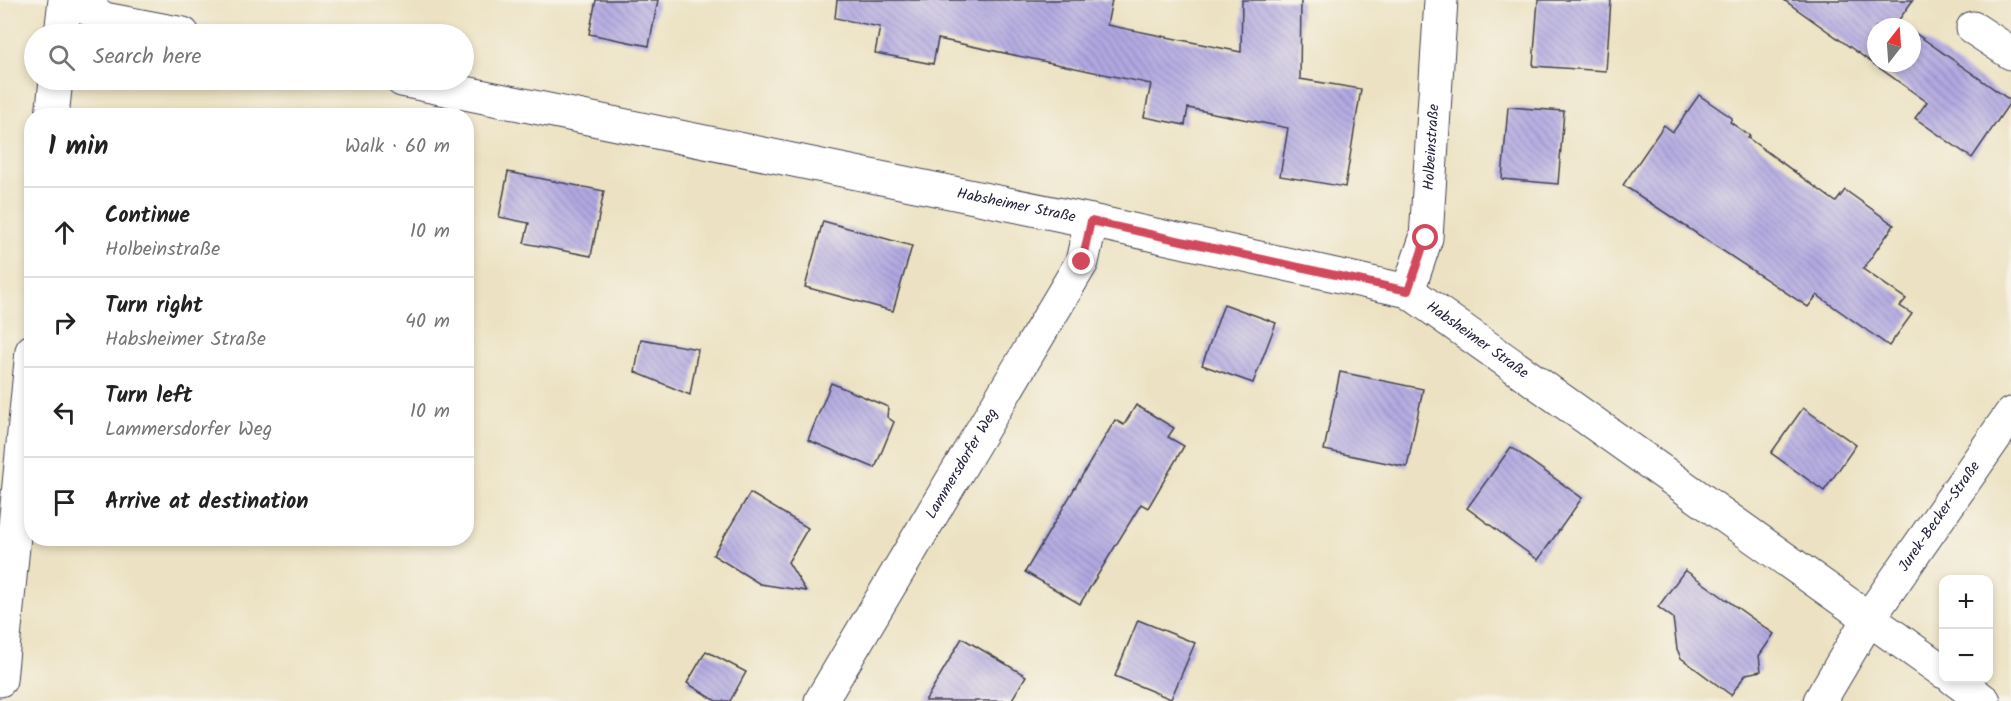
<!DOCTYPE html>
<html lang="en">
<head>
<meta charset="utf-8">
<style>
  body { margin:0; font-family:Kalam,sans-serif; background:#f2f2f2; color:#222 }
  .controls { position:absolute; right:18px; bottom:18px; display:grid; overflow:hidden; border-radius:12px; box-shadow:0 3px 9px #0003 }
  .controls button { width:54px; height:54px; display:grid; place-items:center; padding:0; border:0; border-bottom:2px solid #e0e0e0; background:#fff; color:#222; font:30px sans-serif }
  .compass { position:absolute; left:1867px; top:18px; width:54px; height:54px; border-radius:50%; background:#fff; box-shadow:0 3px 9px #0003; rotate:17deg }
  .stop { position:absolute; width:18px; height:18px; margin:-14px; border:4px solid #d1495b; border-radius:50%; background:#fff }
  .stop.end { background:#d1495b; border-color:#fff; box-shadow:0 2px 6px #0008 }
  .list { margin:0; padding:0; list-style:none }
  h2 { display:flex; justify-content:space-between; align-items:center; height:78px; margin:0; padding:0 24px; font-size:26px }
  h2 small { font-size:20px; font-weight:400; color:#767676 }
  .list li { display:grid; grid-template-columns:39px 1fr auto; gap:18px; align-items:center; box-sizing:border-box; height:90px; padding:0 24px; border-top:2px solid #e0e0e0 }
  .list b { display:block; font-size:22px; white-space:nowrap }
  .list p { margin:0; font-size:20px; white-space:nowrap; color:#767676 }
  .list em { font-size:20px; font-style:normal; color:#767676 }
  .icon { flex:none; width:33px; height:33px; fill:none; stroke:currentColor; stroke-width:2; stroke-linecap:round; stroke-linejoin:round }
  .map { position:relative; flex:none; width:2011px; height:701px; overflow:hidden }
  .search { position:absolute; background:#fff; box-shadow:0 3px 9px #0003; left:24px; top:24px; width:450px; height:66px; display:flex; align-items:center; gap:15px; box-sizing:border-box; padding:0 21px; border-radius:33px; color:#767676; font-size:22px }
  .panel { position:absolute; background:#fff; box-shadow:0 3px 9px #0003; left:24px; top:108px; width:450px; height:438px; border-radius:24px }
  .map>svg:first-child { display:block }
  .building { fill:url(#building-back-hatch) }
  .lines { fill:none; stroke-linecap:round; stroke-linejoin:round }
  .minor-casing { stroke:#403f4f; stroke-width:35 }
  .minor { stroke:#fff; stroke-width:33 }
  .route { stroke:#d1495b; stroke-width:8 }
  .labels { text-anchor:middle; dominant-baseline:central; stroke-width:5; stroke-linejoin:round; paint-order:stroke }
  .street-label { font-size:15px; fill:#22223b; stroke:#f7f3e8 }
</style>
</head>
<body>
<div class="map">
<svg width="2011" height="701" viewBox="0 0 2011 701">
  <defs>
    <pattern id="building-back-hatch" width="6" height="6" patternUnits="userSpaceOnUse" patternTransform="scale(1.5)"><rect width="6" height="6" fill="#b1a8e2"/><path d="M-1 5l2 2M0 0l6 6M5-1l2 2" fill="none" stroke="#9088b8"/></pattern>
  </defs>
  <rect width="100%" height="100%" fill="#f7f3e8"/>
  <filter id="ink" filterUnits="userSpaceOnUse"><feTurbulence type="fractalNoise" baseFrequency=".0167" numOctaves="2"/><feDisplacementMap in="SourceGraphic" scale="12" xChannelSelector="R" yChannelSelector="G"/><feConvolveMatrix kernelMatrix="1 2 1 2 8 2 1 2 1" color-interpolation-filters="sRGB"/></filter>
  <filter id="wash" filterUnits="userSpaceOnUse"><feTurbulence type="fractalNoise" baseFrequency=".008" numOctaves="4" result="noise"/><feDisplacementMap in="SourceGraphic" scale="24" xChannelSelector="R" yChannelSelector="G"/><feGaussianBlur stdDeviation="1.35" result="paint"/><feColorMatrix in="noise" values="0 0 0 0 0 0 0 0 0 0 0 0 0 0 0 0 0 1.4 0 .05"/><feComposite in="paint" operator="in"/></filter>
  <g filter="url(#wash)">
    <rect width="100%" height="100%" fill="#ece2c3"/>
    <g id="blocks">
      <!-- building -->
      <g class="building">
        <polygon points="596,0 658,0 649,46 589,34"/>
        <polygon points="837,0 1112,0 1107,25 1241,52 1242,0 1301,0 1300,79 1361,89 1345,187 1280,176 1288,128 1188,108 1185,125 1144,117 1151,84 938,39 933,64 875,53 880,27 835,18"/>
        <polygon points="1538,0 1611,0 1606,71 1533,66"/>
        <polygon points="1784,0 1913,0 1898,21 1906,27 1876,27 1876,63 1912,63 1912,31 2011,101 1972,158 1915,118 1927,102"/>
        <polygon points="1699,95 1732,118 1730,122 1750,136 1748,138 1836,202 1845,190 1894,225 1863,269 1906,299 1900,306 1912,314 1889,346 1817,295 1808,307 1623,185 1664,125 1673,132"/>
        <polygon points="1508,107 1564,111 1558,184 1502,179"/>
        <polygon points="508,172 604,191 591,256 524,243 529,223 499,217"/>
        <polygon points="823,221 912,246 893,311 805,287"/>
        <polygon points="1224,304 1276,323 1253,383 1202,365"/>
        <polygon points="641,339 698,349 690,395 635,372"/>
        <polygon points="1340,372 1423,389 1407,467 1324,450"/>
        <polygon points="831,383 888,407 887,417 894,422 875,468 808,440"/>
        <polygon points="1136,405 1174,428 1168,437 1184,446 1148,508 1141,504 1080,604 1025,572 1115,420 1124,425"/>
        <polygon points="1803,408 1856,445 1824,491 1771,453"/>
        <polygon points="1511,447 1582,498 1538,560 1467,508"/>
        <polygon points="750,493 808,528 788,562 806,591 760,584 713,555"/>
        <polygon points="1685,570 1774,634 1759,656 1761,671 1746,674 1731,695 1681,658 1677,649 1673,618 1658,607"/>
        <polygon points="1138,620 1195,643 1171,699 1115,676"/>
        <polygon points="962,638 1026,676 1011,701 925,701"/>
        <polygon points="706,651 746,672 730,701 716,701 687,683"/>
      </g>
    </g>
  </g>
  <g filter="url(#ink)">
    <use href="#blocks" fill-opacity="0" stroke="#403f4f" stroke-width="1.5"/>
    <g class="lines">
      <!-- minor casing -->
      <g class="minor-casing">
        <g id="minor">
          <polyline points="76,0 104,19 183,34"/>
          <polyline points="1973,28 2011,53"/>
          <polyline points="61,34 65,0"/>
          <path id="s1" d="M402 80 1091 221 1408 291 1944 672"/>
          <polyline points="52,116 56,80"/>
          <path id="s2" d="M1408 291 1426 238 1441 0"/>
          <polyline points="1953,678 1984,701"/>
          <polyline points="0,680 32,351"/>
          <path id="s3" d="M821 701 1082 262 1091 221"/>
          <path id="s4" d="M1820 701 1869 618 2011 414"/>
        </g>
      </g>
      <!-- minor -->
      <use href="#minor" class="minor"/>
    </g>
  </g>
  <g class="lines" filter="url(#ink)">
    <!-- route -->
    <polyline class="route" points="1082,262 1091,221 1408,291 1426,238"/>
  </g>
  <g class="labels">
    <!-- street labels -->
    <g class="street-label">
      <text stroke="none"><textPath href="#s2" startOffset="147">Holbeinstraße</textPath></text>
      <text stroke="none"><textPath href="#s1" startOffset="627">Habsheimer Straße</textPath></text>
      <text stroke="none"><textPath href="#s1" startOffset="1113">Habsheimer Straße</textPath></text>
      <text stroke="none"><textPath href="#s3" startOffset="276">Lammersdorfer Weg</textPath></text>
      <text stroke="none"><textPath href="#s4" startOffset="220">Jurek-Becker-Straße</textPath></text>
    </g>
  </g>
</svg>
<div class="controls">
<button>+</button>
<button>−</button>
</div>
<svg class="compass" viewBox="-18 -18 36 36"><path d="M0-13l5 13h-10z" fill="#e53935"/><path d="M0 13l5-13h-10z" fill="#767676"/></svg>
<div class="stop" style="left:1426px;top:238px"></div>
<div class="stop end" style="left:1082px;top:262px"></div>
<div class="search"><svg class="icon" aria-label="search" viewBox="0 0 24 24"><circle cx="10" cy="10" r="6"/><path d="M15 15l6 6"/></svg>Search here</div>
<section class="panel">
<h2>1 min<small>Walk · 60 m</small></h2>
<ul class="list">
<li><svg class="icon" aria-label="ahead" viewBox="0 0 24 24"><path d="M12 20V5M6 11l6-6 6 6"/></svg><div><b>Continue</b><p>Holbeinstraße</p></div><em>10 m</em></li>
<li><svg class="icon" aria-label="right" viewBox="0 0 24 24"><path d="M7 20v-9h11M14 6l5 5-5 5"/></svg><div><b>Turn right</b><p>Habsheimer Straße</p></div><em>40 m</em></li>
<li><svg class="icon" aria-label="left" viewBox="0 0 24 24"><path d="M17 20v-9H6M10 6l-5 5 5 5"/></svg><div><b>Turn left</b><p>Lammersdorfer Weg</p></div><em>10 m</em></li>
<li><svg class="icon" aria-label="arrive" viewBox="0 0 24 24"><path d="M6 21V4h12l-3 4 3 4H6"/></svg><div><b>Arrive at destination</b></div></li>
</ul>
</section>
</div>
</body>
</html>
